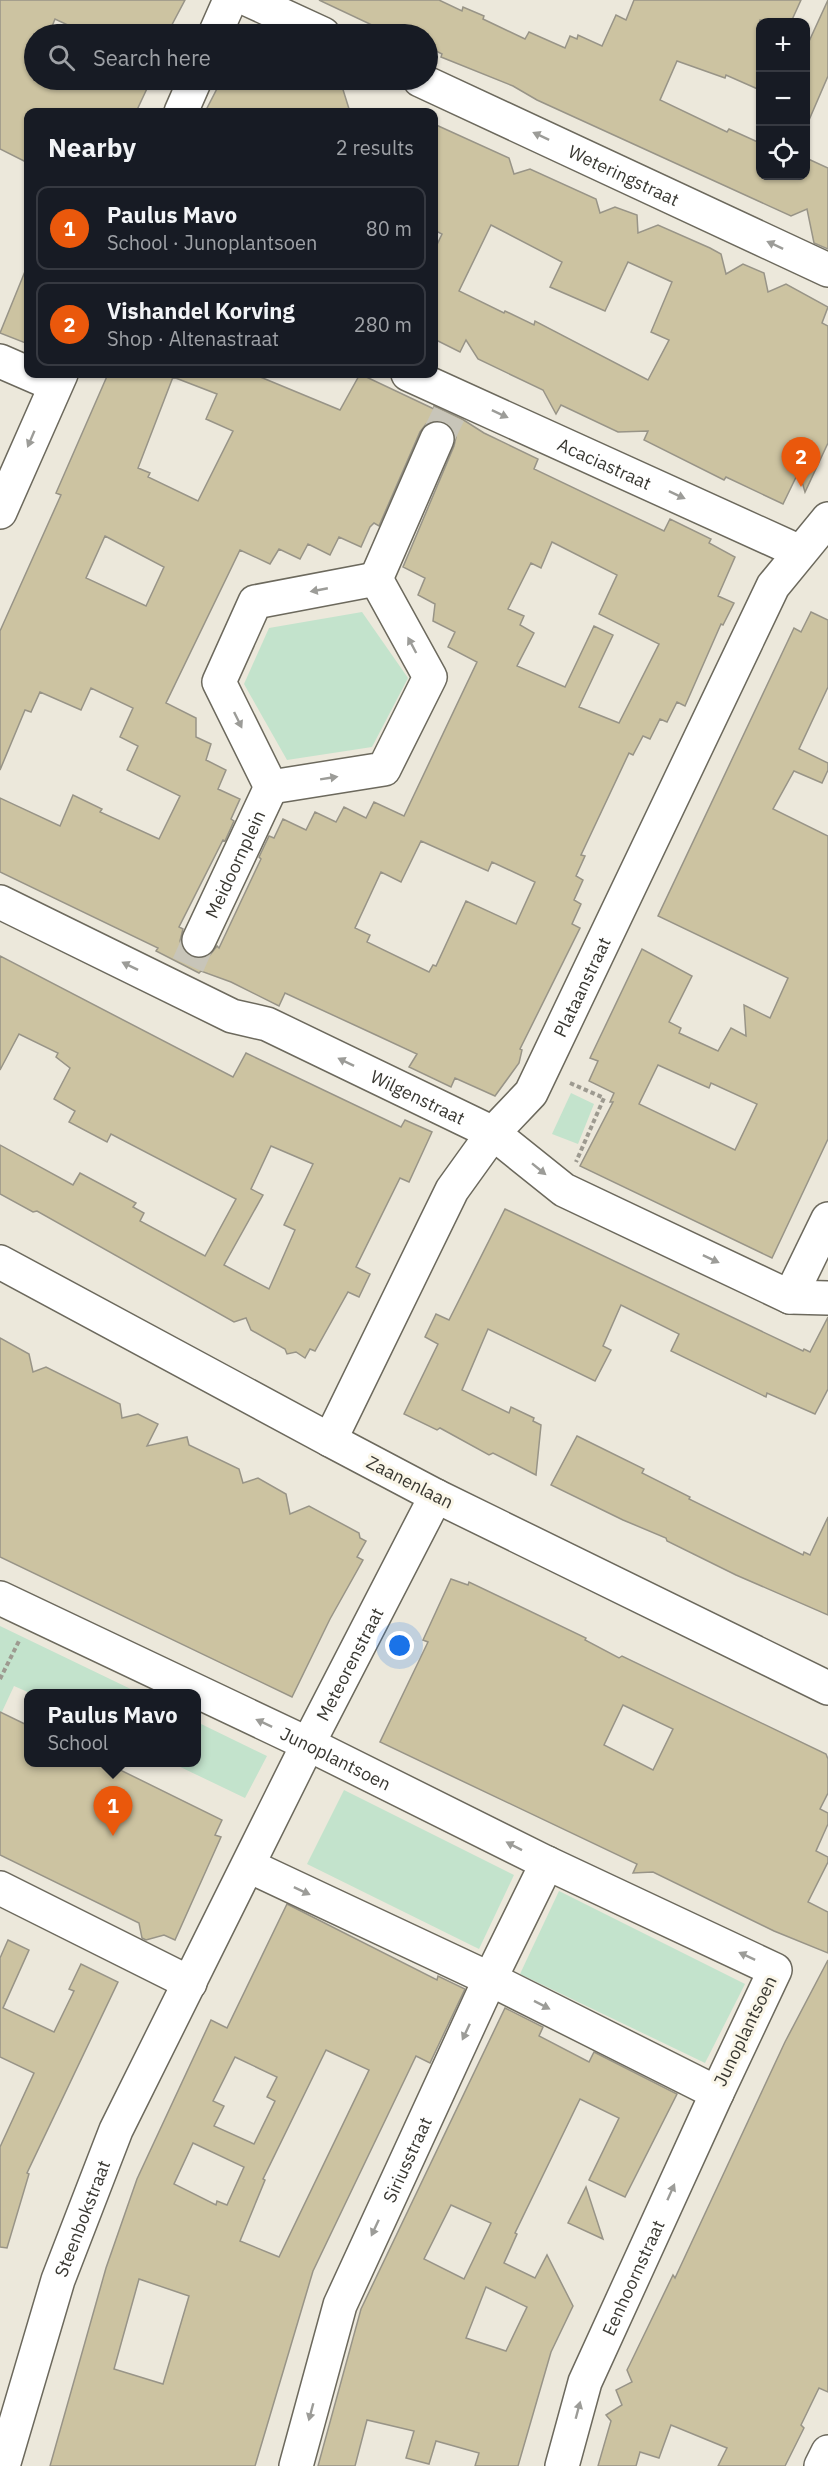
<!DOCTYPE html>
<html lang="en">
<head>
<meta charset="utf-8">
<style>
  body { margin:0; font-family:"IBM Plex Sans",sans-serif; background:#242831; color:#f1f3f6 }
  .controls { position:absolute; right:18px; top:18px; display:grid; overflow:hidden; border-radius:12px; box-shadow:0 2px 4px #0004 }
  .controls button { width:54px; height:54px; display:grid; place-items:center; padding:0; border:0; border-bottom:2px solid #363941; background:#171b24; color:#f1f3f6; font:30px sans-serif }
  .you { position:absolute; left:400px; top:1646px; width:21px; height:21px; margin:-15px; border:4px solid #fff; border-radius:50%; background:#1a73e8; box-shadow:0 0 0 9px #1a73e833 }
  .badge { display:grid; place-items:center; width:39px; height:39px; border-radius:50%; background:#ea580c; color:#fff; font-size:20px; font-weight:700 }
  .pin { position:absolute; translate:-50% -50px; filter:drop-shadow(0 2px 3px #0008) }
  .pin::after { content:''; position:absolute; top:32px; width:21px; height:18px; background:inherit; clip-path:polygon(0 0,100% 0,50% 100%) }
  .popup { position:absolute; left:24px; top:1689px; width:177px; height:78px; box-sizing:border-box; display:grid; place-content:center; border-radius:12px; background:#171b24; filter:drop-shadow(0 2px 4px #0005); font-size:20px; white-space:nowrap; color:#9ea1a6 }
  .popup b { font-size:22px; color:#f1f3f6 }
  .popup::after { content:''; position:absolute; left:50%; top:100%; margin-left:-12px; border:12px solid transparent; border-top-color:#171b24 }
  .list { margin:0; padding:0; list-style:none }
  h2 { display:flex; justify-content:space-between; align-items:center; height:78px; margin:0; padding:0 24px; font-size:26px }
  h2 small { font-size:20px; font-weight:400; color:#9ea1a6 }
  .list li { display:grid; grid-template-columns:39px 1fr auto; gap:18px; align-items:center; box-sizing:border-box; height:84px; margin:0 12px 12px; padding:0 12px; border:2px solid #363941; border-radius:12px }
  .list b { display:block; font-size:22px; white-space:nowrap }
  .list p { margin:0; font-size:20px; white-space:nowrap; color:#9ea1a6 }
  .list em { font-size:20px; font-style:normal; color:#9ea1a6 }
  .icon { flex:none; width:33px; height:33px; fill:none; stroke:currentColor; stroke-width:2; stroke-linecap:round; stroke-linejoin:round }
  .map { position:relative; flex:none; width:828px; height:2466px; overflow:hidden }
  .search { position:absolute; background:#171b24; box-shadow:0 2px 4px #0004; left:24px; top:24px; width:414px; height:66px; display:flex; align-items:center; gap:15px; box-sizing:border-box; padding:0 21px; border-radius:33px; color:#9ea1a6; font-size:22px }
  .panel { position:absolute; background:#171b24; box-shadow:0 2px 4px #0004; left:24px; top:108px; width:414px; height:270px; border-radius:12px }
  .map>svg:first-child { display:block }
  .green { fill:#c3e3cc }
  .building { fill:#ccc3a1; stroke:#989487; stroke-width:1.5; fill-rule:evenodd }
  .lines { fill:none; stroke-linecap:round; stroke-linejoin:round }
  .street-tunnel { stroke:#c8c5b9; stroke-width:33; stroke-dasharray:33 16; stroke-linecap:butt }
  .street-casing { stroke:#6c695d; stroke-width:36 }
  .secondary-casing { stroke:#6c695d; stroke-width:36 }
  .path { stroke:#9d9a90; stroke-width:4; stroke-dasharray:4.5 3; stroke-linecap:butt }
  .street { stroke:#fff; stroke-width:33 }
  .secondary { stroke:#fff; stroke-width:33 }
  .oneway { fill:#9c9c98 }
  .labels { text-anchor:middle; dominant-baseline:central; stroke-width:6; stroke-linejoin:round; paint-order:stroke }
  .street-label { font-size:18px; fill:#393832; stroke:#faf6e8 }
</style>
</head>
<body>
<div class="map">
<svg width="828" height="2466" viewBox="0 0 828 2466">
  <rect width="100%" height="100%" fill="#ece8db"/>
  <!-- green -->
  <g class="green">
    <polygon points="362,612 408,678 372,747 287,760 244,684 269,628"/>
    <polygon points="571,1093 594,1104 578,1144 552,1134"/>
    <polygon points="0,1626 139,1693 30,1693 14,1686 0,1716"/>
    <polygon points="197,1722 267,1756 245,1798 172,1763 197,1762"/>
    <polygon points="344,1790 514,1875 479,1949 307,1864"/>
    <polygon points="559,1891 745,1984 705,2063 520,1974"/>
  </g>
  <!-- building -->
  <g class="building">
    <polygon points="0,0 185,0 167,34 87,34 55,19 49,34 34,34 34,80 151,80 136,112 28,112 28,163 0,149"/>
    <polygon points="319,0 439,0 462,11 463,7 484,16 483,19 525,39 529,32 565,48 570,36 577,39 578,35 602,46 616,15 626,20 634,0 801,0 791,22 760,20 760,90 726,75 725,78 677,61 660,100 727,132 729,129 760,143 760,176 806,176 806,158 828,168 828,249 814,243 807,209 791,216 537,100 513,86 441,57 442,54 428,47 428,34 391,34"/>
    <polygon points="828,0 828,76 806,127 806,48"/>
    <polygon points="227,80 340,80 350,112 205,112 221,81 226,83"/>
    <path d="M434 124 509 158 514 174 530 169 596 199 600 213 615 207 637 215 638 233 658 225 710 248 721 254 726 274 743 264 764 273 768 292 786 284 828 307 822 323 828 326V443L805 492 799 471 783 504 726 477 724 480 644 440 648 431 618 432 561 405 556 414 543 390 478 359 466 340 460 352 434 339V251L442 234 434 230ZM491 225 562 262 550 287 605 311 628 262 672 282 651 332 669 340 648 380 535 321 534 325 505 311 504 313 459 291Z"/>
    <polygon points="28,264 28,344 0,333"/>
    <path d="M108 374H253L340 410 360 374 434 409V406L462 419 484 433 538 459 534 469 664 531 670 519 711 539 709 543 735 557 718 596 734 603 723 625 721 624 685 706 677 702 667 722 660 719 650 739 643 736 633 755 629 753 581 855 585 856 576 876 583 880 574 900 581 904 572 924 580 928 520 1049 522 1050 519 1063 495 1096 455 1078 451 1087 409 1067 417 1054 376 1035 285 993 279 1006 231 982 201 971 199 973 156 951 158 948 0 872V798L60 826 73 795 102 809 100 812 159 839 180 796 127 770 138 746 120 737 133 708 91 688 81 710 40 692 31 712 25 710 0 770V631L61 495 56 493ZM173 377 217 394 206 419 233 431 198 501 148 477 150 473 138 468ZM435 420 445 422 452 428 456 437 454 446 403 567 425 578 418 595 435 604 433 621 455 632 448 647 477 662 404 816 374 802 366 818 344 807 336 822 315 812 306 830 283 819 274 838 269 836 259 857 261 859 219 948 217 946 210 955 201 959 192 957 183 950 180 941 183 929 179 927 223 840 225 841 234 821 231 819 240 799 218 789 226 770 206 760 211 744 196 737V718L166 703 240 550 270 564 279 549 300 559 308 544 330 555 339 537 361 547 370 527 374 523 379 526 420 432 426 424ZM105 536 164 567 146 606 86 578ZM552 542 617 575 599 614 659 644 619 723 579 707 613 635 594 626 565 687 517 666 534 633 520 625 524 616 508 609 531 563 541 568ZM421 841 488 871 492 862 535 882 516 924 466 901 436 966 433 965 429 972 367 942 370 935 355 928 381 872 401 882Z"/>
    <path d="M811 612 828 620V687L799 749 828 763V770L822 783 794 771 773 809 828 836V1139L772 1258 580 1166 613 1102H610L614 1093 589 1081 598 1061 590 1058 642 949 692 976 669 1022 681 1028 679 1033 718 1051 731 1028 746 1036 744 1005 770 1018 788 978 658 916 794 628 801 632ZM658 1065 709 1088 711 1083 757 1104 735 1150 639 1104Z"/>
    <path d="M0 956 233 1077 246 1053 401 1127 405 1120 432 1132 409 1182 400 1178 356 1267 370 1274 359 1297 348 1292 315 1351 310 1349 305 1358 296 1352 287 1354 285 1349 251 1330 246 1318 234 1322 37 1211 33 1212 0 1194V1145L73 1185 80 1173 136 1203 133 1207 144 1213 140 1221 205 1256 236 1199 111 1134 107 1142 69 1122 75 1111 54 1099 70 1068 56 1057 58 1053 19 1034 0 1070ZM271 1146 313 1164 284 1225 295 1230 269 1289 224 1265 263 1195 251 1189Z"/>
    <polygon points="505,1209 803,1351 804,1349 810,1352 828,1317 828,1389 815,1414 767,1393 766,1397 671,1351 679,1334 621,1305 603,1346 611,1350 595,1381 488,1329 462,1390 509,1413 511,1407 534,1418 533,1421 541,1425 536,1475 493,1453 489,1455 440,1428 437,1430 404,1414 438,1344 425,1337 436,1314 449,1320"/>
    <polygon points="0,1338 29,1354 33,1372 46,1367 120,1404 122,1418 138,1414 158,1424 147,1446 187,1437 189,1445 239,1469 243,1483 258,1478 286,1494 290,1514 309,1506 359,1533 360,1538 366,1541 357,1557 363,1560 330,1619 292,1697 0,1557"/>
    <polygon points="577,1436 644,1469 642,1473 690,1497 689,1499 803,1555 804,1552 810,1555 828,1517 828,1615 736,1575 667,1541 666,1538 623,1520 551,1485"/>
    <path d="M451 1579 468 1585 469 1582 586 1638 585 1640 619 1658 622 1656 826 1754 828 1759V1793L820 1809 828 1813V1824L816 1851 828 1857V1862L808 1902 828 1912V1953L774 1931 653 1872 633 1873 637 1864 380 1742 428 1642 423 1640ZM623 1705 673 1729 653 1770 604 1745Z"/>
    <polygon points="0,1712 29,1726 29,1762 104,1762 222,1820 215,1835 221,1837 175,1940 164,1935 146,1940 142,1938 139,1923 0,1855"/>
    <path d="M287 1904 437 1980 438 1976 465 1989 430 2063 416 2056 313 2271 255 2466H50L106 2268 137 2179 211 2020 227 2028ZM326 2050 369 2070 279 2257 240 2241 265 2180 263 2179ZM235 2057 277 2077 267 2097 275 2101 254 2144 214 2126 224 2106 213 2101ZM193 2143 244 2167 227 2205 217 2201 216 2205 174 2184ZM139 2279 189 2296 163 2384 114 2369Z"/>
    <polygon points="8,1940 29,1950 3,2008 54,2032 74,1991 69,1989 81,1964 118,1982 27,2173 29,2174 7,2248 0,2247 0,2147 34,2073 0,2057 0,1958"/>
    <polygon points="828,1960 828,2392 819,2388 801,2425 804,2428 785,2466 718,2466 727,2448 671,2425 659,2458 640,2452 636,2466 598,2466 611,2421 606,2415 622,2405 616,2390 632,2382 627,2370 630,2364 673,2275 675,2278 785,2042"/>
    <path d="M505 2008 543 2027 539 2036 589 2062 594 2052 677 2094 625 2197 589 2180 619 2118 580 2099 515 2233 517 2234 504 2263 535 2278 547 2255 573 2306 551 2352 518 2466H475L479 2453 436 2441 429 2464 406 2458 414 2431 367 2420 355 2466H318L361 2309ZM451 2205 491 2223 464 2279 424 2259ZM486 2287 527 2307 506 2351 466 2338Z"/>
    <polygon points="586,2187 603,2239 568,2223"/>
  </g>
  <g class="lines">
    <!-- street-tunnel -->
    <g class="street-tunnel">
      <polyline points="437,439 449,414"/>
      <polyline points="188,965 199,940"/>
    </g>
    <!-- street casing -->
    <g class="street-casing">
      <g id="street">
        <polyline points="249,0 323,34"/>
        <polyline points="215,34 230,0"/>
        <path id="s1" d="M420 80 828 270"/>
        <polyline points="181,112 195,80"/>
        <polyline points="0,361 55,385"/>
        <path id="s2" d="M408 374 800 552"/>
        <polyline points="0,512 61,374"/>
        <polyline points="376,579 437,439"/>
        <polyline points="271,787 384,769 430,677 376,579"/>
        <polyline points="271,787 219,682 255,602 376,579"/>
        <path id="s3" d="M0 902 232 1016 267 1024 493 1133 564 1190 790 1297 828 1298"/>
        <path id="s4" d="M199 940 271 787"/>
        <polyline points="0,1262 330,1440"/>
        <polyline points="790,1297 828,1219"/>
        <polyline points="436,1496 828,1688"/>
        <path id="s5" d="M0 1598 308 1744 547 1863 775 1970 717 2093 490 1979 249 1866"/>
        <polyline points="0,1888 190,1983"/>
        <path id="s6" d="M296 2466 340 2305 490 1979 547 1863"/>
        <path id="s7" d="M562 2466 585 2382 717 2093"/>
        <polyline points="821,2466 828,2452"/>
      </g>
    </g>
    <!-- secondary casing -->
    <g class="secondary-casing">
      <g id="secondary">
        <path id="s8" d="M3 2466 58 2280 116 2130 308 1744 436 1496 330 1440 452 1190 493 1133 531 1093 773 586 828 519"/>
      </g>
    </g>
    <!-- path -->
    <g class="path">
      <polyline points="570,1083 604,1098 576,1162"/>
      <polyline points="0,1679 19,1641"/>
    </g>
    <!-- street -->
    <use href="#street" class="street"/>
    <!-- secondary -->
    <use href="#secondary" class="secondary"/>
  </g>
  <!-- one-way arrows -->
  <defs><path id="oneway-solid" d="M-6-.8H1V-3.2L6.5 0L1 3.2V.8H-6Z" transform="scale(1.5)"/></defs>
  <g class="oneway">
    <use href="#oneway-solid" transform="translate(541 136) rotate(-155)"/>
    <use href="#oneway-solid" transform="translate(775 245) rotate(-155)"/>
    <use href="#oneway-solid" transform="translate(500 414) rotate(25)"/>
    <use href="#oneway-solid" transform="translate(31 439) rotate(113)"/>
    <use href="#oneway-solid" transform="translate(677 495) rotate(25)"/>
    <use href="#oneway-solid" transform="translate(319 590) rotate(169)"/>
    <use href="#oneway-solid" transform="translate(412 645) rotate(-118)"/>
    <use href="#oneway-solid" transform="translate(238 720) rotate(64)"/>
    <use href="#oneway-solid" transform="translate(329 778) rotate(-9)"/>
    <use href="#oneway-solid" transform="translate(130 966) rotate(-154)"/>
    <use href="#oneway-solid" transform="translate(346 1062) rotate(-154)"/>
    <use href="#oneway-solid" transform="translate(539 1169) rotate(39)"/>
    <use href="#oneway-solid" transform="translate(711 1259) rotate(25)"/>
    <use href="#oneway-solid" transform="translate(264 1723) rotate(-155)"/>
    <use href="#oneway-solid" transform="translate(514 1846) rotate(-153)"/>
    <use href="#oneway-solid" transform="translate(302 1891) rotate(25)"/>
    <use href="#oneway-solid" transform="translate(747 1956) rotate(-155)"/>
    <use href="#oneway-solid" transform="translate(542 2005) rotate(27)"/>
    <use href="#oneway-solid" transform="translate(466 2032) rotate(115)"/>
    <use href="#oneway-solid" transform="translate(671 2192) rotate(-66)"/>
    <use href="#oneway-solid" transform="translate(375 2228) rotate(115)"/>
    <use href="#oneway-solid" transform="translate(578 2410) rotate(-75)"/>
    <use href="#oneway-solid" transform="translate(311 2412) rotate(105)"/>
  </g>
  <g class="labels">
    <!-- street labels -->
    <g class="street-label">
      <text stroke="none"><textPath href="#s1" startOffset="225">Weteringstraat</textPath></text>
      <text stroke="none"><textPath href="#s2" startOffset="216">Acaciastraat</textPath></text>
      <text stroke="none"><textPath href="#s4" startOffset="84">Meidoornplein</textPath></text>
      <text stroke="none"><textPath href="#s8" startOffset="1706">Plataanstraat</textPath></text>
      <text stroke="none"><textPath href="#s3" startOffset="462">Wilgenstraat</textPath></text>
      <text transform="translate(410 1482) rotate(27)">Zaanenlaan</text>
      <text stroke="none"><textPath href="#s8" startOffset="876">Meteorenstraat</textPath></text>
      <text stroke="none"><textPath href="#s5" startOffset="372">Junoplantsoen</textPath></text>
      <text transform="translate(745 2031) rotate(-64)">Junoplantsoen</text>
      <text stroke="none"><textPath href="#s6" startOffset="327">Siriusstraat</textPath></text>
      <text stroke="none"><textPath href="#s8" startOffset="260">Steenbokstraat</textPath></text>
      <text stroke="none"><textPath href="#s7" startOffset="202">Eenhoornstraat</textPath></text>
    </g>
  </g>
</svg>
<div class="controls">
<button>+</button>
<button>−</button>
<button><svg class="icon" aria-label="locate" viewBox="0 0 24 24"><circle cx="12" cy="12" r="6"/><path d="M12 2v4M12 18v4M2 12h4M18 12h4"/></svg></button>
</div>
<div class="you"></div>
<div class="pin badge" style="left:113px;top:1836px">1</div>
<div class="popup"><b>Paulus Mavo</b>School</div>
<div class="pin badge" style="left:801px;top:487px">2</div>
<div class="search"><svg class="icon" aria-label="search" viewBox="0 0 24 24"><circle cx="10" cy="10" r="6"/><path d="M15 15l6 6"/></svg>Search here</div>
<section class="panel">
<h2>Nearby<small>2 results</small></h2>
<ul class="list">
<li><span class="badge">1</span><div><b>Paulus Mavo</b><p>School · Junoplantsoen</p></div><em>80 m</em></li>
<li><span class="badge">2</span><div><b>Vishandel Korving</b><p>Shop · Altenastraat</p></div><em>280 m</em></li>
</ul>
</section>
</div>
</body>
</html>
